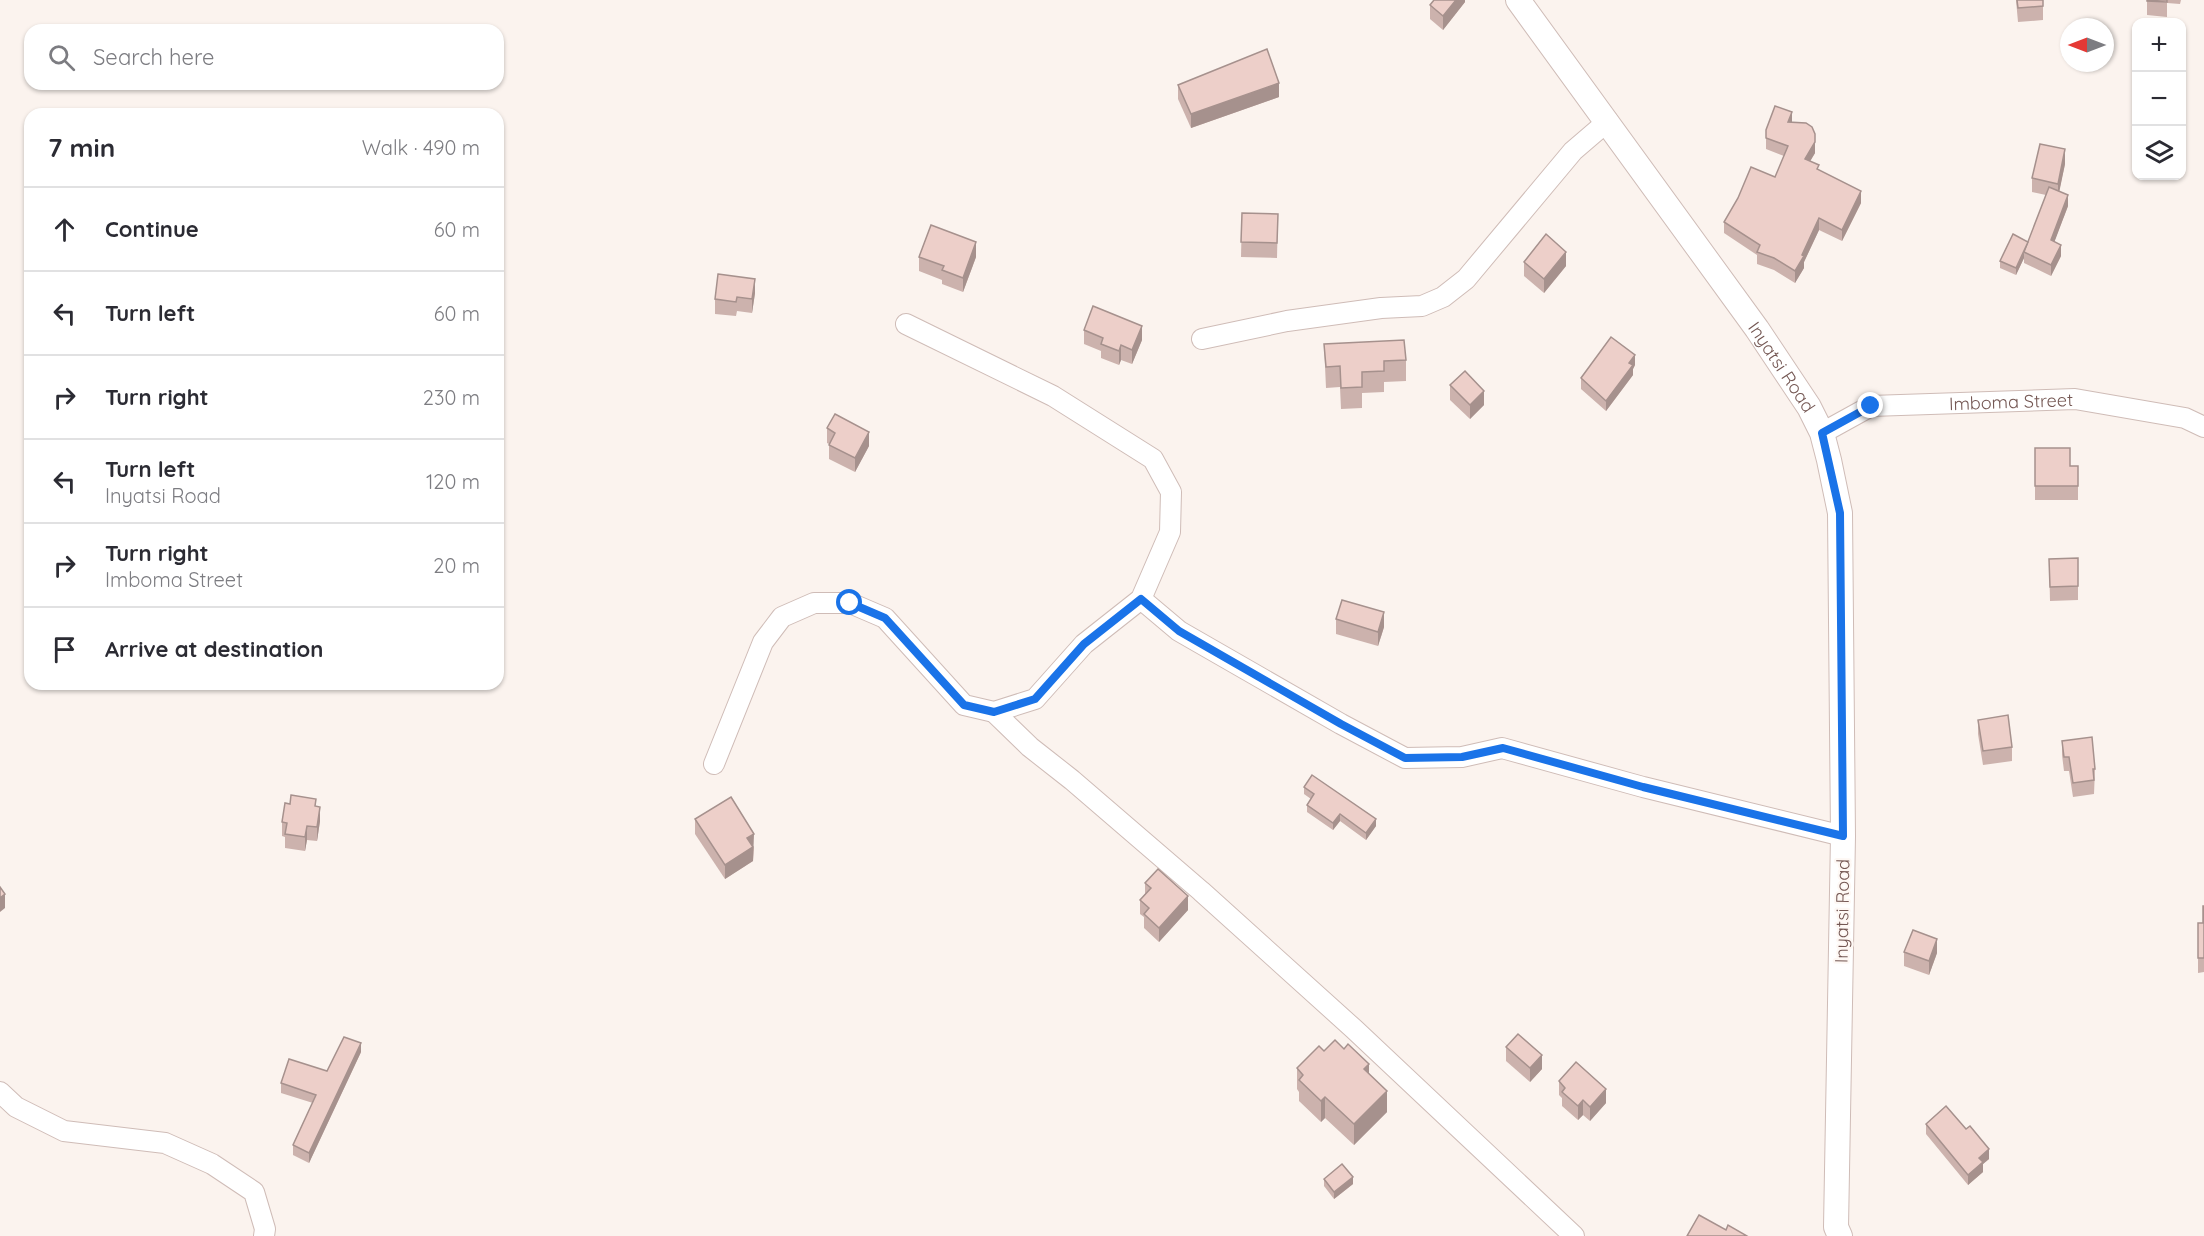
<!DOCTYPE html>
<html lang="en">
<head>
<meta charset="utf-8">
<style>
  body { margin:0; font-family:Quicksand,sans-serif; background:#f2f2f3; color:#2b2b33 }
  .controls { position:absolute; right:18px; top:18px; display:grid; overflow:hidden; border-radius:12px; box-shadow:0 2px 4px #0004 }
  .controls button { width:54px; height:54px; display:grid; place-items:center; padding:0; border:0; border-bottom:2px solid #e1e1e2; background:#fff; color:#2b2b33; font:30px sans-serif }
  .compass { position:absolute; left:2060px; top:18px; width:54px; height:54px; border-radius:50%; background:#fff; box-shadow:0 2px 4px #0004; rotate:270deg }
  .stop { position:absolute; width:18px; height:18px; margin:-14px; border:4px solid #1a73e8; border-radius:50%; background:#fff }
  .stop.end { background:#1a73e8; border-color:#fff; box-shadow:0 2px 6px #0008 }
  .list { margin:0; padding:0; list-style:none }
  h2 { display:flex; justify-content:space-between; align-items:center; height:78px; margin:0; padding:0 24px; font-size:26px }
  h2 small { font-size:20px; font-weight:400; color:#7c7c81 }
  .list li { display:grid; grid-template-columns:39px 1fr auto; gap:18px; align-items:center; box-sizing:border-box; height:84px; padding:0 24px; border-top:2px solid #e1e1e2 }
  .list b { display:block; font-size:22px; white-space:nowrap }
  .list p { margin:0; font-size:20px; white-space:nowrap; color:#7c7c81 }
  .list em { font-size:20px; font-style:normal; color:#7c7c81 }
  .icon { flex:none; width:33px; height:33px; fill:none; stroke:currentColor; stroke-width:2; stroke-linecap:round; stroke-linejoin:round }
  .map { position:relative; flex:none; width:2204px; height:1236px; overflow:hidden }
  .search { position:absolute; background:#fff; box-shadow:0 2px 4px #0004; left:24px; top:24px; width:480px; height:66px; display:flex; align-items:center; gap:15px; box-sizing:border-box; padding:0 21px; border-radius:18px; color:#7c7c81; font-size:22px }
  .panel { position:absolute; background:#fff; box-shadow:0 2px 4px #0004; left:24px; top:108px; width:480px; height:582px; border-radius:18px }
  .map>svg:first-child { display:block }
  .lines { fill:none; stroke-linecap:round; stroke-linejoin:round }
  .minor-casing { stroke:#cfbcb7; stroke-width:22 }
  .tertiary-casing { stroke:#cfbcb7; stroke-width:26 }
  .minor { stroke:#fff; stroke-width:20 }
  .tertiary { stroke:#fff; stroke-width:24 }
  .wall { fill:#ccb2ad }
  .shaded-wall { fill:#a6918d }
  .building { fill:#edcfc9; stroke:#a6918d; stroke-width:1.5 }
  .route { stroke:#1a73e8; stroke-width:8 }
  .labels { text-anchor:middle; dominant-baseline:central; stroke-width:4.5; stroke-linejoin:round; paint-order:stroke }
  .street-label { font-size:18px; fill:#745753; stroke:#fef8f4 }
</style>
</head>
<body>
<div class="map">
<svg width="2204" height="1236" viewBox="0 0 2204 1236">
  <rect width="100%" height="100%" fill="#fbf3ee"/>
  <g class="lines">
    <!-- minor casing -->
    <g class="minor-casing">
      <g id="minor">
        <polyline points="1202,339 1287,321 1381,308 1422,306 1443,297 1466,279 1573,151 1608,121"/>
        <path id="s1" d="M1822 433 1871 406 2075 399 2185 418 2204 427"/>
        <polyline points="1141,599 1179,631 1341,724 1405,758 1462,757 1502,748 1643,787 1843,836"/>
        <polyline points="994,712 1030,747 1072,780 1201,891 1354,1029 1574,1236"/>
        <polyline points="714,764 763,642 782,617 814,603 850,603 885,618 964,705 994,712 1035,699 1084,644 1141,599 1170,532 1171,492 1153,459 1053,396 906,324"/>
        <polyline points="0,1092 16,1107 64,1131 165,1143 212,1164 254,1192 265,1229 264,1236"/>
      </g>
    </g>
    <!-- tertiary casing -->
    <g class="tertiary-casing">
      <g id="tertiary">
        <path id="s2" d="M1518 0 1757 329 1809 407 1822 433 1829 460 1840 513 1843 836 1836 1227 1840 1236"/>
      </g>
    </g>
    <!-- minor -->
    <use href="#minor" class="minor"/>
    <!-- tertiary -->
    <use href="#tertiary" class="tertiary"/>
  </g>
  <!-- wall -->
  <g class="wall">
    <polygon points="1465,0 1465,2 1443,30 1430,19 1430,5"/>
    <polygon points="2016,0 2043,0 2043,20 2018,22"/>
    <polygon points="2147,0 2181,0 2180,4 2167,3 2167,17 2147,15"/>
    <polygon points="1178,85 1279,97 1191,128 1178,99"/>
    <polygon points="1792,123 1815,146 1815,153 1810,161 1819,170 1861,203 1842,241 1819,230 1804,262 1804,268 1795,283 1774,270 1757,264 1757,255 1724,233 1724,222 1775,177 1784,156 1766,149 1766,130"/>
    <polygon points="2065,164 2059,191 2068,206 2054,242 2061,256 2051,276 2024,263 2024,258 2016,275 2000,268 2000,261 2028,242 2046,195 2032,192 2032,178"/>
    <polygon points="1242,213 1278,214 1277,258 1241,257"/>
    <polygon points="919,257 976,257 963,292 942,284 942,280 919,271"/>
    <polygon points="1524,262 1566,266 1544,293 1524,276"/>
    <polygon points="755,293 752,313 737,311 736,316 715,314 715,299"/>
    <polygon points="1084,330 1142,340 1132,364 1121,360 1119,365 1101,358 1101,351 1084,344"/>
    <polygon points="1324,344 1406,360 1406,381 1384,382 1384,392 1362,393 1362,408 1341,409 1340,387 1326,388"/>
    <polygon points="1635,365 1633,369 1633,375 1606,411 1581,389 1581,378"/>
    <polygon points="1450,385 1484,405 1470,419 1450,400"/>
    <polygon points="827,428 869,446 855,472 829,459 829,444 827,443"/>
    <polygon points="2035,448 2070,466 2078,466 2078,500 2035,500"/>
    <polygon points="2078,558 2078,600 2050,601 2049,559"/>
    <polygon points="1336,619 1384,627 1378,646 1336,634"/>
    <polygon points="1978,720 2012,747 2012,761 1983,765 1978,734"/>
    <polygon points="2062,741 2095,769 2094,794 2073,797 2069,771 2064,771 2062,755"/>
    <polygon points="1304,787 1376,826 1366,840 1340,821 1333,830 1307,812 1307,805 1311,799 1304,794"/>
    <polygon points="316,806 320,821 317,841 307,840 305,851 285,848 285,837 282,836 282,822"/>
    <polygon points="695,819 754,848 753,861 725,879 695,834"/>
    <polygon points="1145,883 1188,910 1159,942 1144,928 1144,917 1140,914 1140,900 1145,894"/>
    <polygon points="2204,906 2204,972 2198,973 2198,923 2203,923"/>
    <polygon points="1904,952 1937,953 1929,975 1904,966"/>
    <polygon points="1506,1047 1542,1069 1530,1082 1506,1061"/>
    <polygon points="1324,1051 1369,1073 1387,1112 1354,1145 1325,1118 1321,1122 1299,1101 1299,1092 1297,1089 1297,1068"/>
    <polygon points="361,1052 309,1163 293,1155 293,1145 313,1103 281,1093 281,1083 327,1071"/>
    <polygon points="1559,1081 1606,1103 1590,1121 1583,1115 1578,1120 1562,1106 1562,1098 1559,1095"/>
    <polygon points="1926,1124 1989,1159 1983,1164 1983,1172 1968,1185 1926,1134"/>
    <polygon points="1324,1179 1353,1184 1334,1199 1324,1186"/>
  </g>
  <!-- shaded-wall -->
  <g class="shaded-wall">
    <polygon points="1456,0 1465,0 1465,2 1443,30 1443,16"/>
    <polygon points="1279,83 1279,97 1191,128 1191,114"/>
    <polygon points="1792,112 1792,123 1788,122"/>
    <polygon points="1815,134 1815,153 1805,170 1805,159"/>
    <polygon points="2065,149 2065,164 2058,198 2058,184"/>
    <polygon points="1861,191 1861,203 1842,241 1842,230"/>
    <polygon points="2068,195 2068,206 2051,251 2051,240"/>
    <polygon points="1819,218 1819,230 1804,262 1804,268 1795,283 1795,271"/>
    <polygon points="976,242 976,257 963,292 963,278"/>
    <polygon points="2029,242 2024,252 2024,258 2016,275 2016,268"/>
    <polygon points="2061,245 2061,256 2051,276 2051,265"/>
    <polygon points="1566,252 1566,266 1544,293 1544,279"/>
    <polygon points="755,279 755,293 752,313 752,299"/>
    <polygon points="1142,326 1142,340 1132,364 1132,350"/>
    <polygon points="1121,345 1121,360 1119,365 1119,351"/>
    <polygon points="1635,355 1635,365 1633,369 1633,375 1606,411 1606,401 1629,363"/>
    <polygon points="1484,391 1484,405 1470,419 1470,405"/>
    <polygon points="869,432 869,446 855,472 855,458"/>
    <polygon points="1384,612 1384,627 1378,646 1378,632"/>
    <polygon points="320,807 320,821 317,841 317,827"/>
    <polygon points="1340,814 1340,821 1333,830 1333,823"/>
    <polygon points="1376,819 1376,826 1366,840 1366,833"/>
    <polygon points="307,826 307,840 305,851 305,837"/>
    <polygon points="754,834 753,861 725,879 725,865 747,838"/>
    <polygon points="5,894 5,908 0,912 0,898"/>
    <polygon points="1188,896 1188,910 1159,942 1159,928"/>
    <polygon points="1937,939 1937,953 1929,975 1929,961"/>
    <polygon points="361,1043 361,1052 309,1163 309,1153"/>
    <polygon points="1542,1055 1542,1069 1530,1082 1530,1068"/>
    <polygon points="1369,1064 1369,1085 1364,1069"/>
    <polygon points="1606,1089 1606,1103 1590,1121 1590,1107"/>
    <polygon points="1387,1091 1387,1112 1354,1145 1354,1124"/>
    <polygon points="1325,1097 1325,1118 1321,1122 1321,1101"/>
    <polygon points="1583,1100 1583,1115 1578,1120 1578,1106"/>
    <polygon points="1989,1149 1989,1159 1983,1164 1983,1172 1968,1185 1968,1175 1979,1158"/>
    <polygon points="1353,1177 1353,1184 1334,1199 1334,1192"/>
  </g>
  <!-- building -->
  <g class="building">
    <polygon points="1434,0 1456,0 1443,16 1430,5"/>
    <polygon points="2017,0 2043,0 2043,6 2018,8"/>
    <polygon points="2147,0 2167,0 2167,2 2147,1"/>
    <polygon points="1267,49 1279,83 1191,114 1178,85"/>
    <polygon points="1775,106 1792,112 1788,122 1806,123 1812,127 1815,134 1815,142 1805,159 1819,165 1817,169 1861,191 1842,230 1819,218 1802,255 1804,256 1795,271 1774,258 1757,252 1760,245 1724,222 1738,198 1751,167 1775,177 1788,146 1766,138 1766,130"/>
    <polygon points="2040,144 2065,149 2058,184 2032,178"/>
    <polygon points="2049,187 2068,195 2051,240 2061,245 2051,265 2024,252"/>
    <polygon points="1242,213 1278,214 1277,243 1241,242"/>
    <polygon points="931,225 976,242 963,278 942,270 944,266 919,257"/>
    <polygon points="1546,234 1566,252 1544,279 1524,262"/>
    <polygon points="2013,234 2028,242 2016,268 2000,261"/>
    <polygon points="718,274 755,279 752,299 737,297 736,302 715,299"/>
    <polygon points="1093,306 1142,326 1132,350 1121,345 1119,351 1101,344 1103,338 1084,330"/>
    <polygon points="1611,337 1635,355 1629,363 1633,365 1606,401 1581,378"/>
    <polygon points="1404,340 1406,360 1384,361 1384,371 1362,372 1362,387 1341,388 1340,366 1326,367 1324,344"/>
    <polygon points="1465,371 1484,391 1470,405 1450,385"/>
    <polygon points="835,414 869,432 855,458 829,445 835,433 827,428"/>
    <polygon points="2035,448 2070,448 2070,466 2078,466 2078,486 2035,486"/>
    <polygon points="2078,558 2078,586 2050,587 2049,559"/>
    <polygon points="1342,600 1384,612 1378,632 1336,619"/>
    <polygon points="2008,715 2012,747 1983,751 1978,720"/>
    <polygon points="2092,737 2095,769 2093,769 2094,780 2073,783 2069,757 2064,757 2062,741"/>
    <polygon points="1312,775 1376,819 1366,833 1340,814 1333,823 1307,805 1314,794 1304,787"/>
    <polygon points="291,795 316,799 315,806 320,807 317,827 307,826 305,837 285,834 287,823 282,822 285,803 290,804"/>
    <polygon points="731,797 754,834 747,838 753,847 725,865 695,819"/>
    <polygon points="1158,869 1188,896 1159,928 1144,914 1149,908 1140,900 1151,888 1145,883"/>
    <polygon points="0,887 5,894 0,898"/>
    <polygon points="2203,906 2204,906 2204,958 2198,958 2198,923 2203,923"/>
    <polygon points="1913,930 1937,939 1929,961 1904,952"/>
    <polygon points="1518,1034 1542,1055 1530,1068 1506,1047"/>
    <polygon points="344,1037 361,1043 309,1153 293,1145 316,1095 281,1083 289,1059 327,1071"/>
    <polygon points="1335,1040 1344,1049 1348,1044 1369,1064 1364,1069 1387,1091 1354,1124 1325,1097 1321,1101 1299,1080 1303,1075 1297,1068 1319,1046 1324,1051"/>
    <polygon points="1576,1062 1606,1089 1590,1107 1583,1100 1578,1106 1562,1092 1565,1088 1559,1081"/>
    <polygon points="1946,1106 1966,1129 1970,1126 1989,1149 1979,1158 1983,1162 1968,1175 1926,1124"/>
    <polygon points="1342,1164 1353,1177 1334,1192 1324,1179"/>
    <polygon points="1699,1215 1726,1230 1728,1225 1747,1236 1687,1236"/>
  </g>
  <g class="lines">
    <!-- route -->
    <polyline class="route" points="850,603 885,618 964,705 994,712 1035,699 1084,644 1141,599 1179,631 1341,724 1405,758 1462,757 1503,748 1643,787 1843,836 1840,513 1822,433 1871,406"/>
  </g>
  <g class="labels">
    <!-- street labels -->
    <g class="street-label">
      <text stroke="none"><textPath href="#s2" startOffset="452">Inyatsi Road</textPath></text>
      <text stroke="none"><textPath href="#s1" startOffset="196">Imboma Street</textPath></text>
      <text transform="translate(1842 911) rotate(-89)">Inyatsi Road</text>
    </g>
  </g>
</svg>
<div class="controls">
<button>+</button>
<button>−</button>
<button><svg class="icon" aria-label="layers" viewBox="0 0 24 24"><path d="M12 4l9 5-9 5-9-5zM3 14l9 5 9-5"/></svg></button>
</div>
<svg class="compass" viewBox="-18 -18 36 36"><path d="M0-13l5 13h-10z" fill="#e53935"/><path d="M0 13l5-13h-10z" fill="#7c7c81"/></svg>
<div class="stop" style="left:850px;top:603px"></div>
<div class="stop end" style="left:1871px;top:406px"></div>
<div class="search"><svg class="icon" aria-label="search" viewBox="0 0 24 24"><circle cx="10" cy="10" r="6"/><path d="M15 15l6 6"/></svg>Search here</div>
<section class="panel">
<h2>7 min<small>Walk · 490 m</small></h2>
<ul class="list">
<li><svg class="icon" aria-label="ahead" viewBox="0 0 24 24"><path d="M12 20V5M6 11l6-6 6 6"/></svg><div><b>Continue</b></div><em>60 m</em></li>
<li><svg class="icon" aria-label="left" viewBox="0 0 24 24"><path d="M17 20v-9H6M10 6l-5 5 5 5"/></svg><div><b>Turn left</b></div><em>60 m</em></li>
<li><svg class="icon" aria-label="right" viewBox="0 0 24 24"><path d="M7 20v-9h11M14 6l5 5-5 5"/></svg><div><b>Turn right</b></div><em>230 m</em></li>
<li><svg class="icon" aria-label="left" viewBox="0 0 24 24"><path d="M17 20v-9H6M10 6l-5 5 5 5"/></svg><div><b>Turn left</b><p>Inyatsi Road</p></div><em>120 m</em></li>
<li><svg class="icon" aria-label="right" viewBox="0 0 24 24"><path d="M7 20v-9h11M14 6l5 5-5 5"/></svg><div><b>Turn right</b><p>Imboma Street</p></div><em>20 m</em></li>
<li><svg class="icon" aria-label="arrive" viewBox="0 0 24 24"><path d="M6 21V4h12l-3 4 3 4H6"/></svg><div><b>Arrive at destination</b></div></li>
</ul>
</section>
</div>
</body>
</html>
